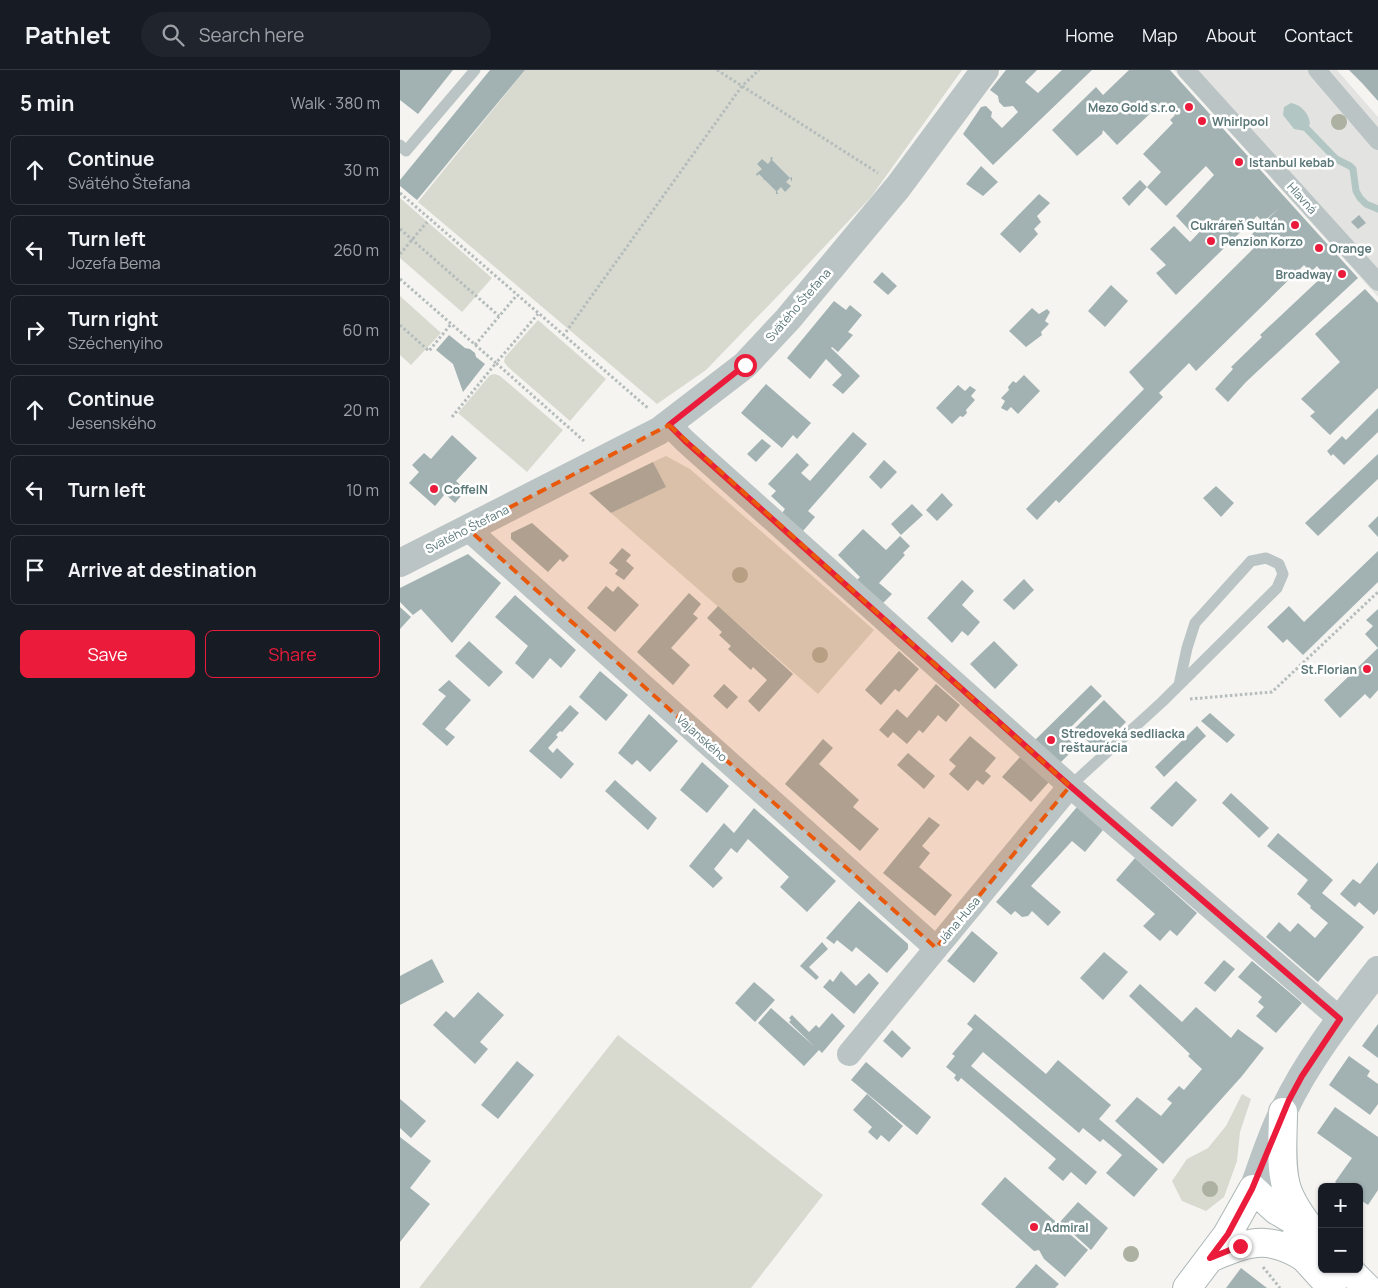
<!DOCTYPE html>
<html lang="en">
<head>
<meta charset="utf-8">
<style>
  body { margin:0; font-family:Manrope,sans-serif; background:#20242c; color:#f1f3f6 }
  .controls { position:absolute; right:15px; bottom:15px; display:grid; overflow:hidden; border-radius:8px; box-shadow:0 1px 4px #0004 }
  .controls button { width:45px; height:45px; display:grid; place-items:center; padding:0; border:0; border-bottom:1px solid #363941; background:#171b24; color:#f1f3f6; font:25px sans-serif }
  .stop { position:absolute; width:15px; height:15px; margin:-11px; border:4px solid #eb1b3b; border-radius:50%; background:#fff }
  .stop.end { background:#eb1b3b; border-color:#fff; box-shadow:0 1px 5px #0008 }
  .list { margin:0; padding:0; list-style:none }
  h2 { display:flex; justify-content:space-between; align-items:center; height:65px; margin:0; padding:0 20px; font-size:21px }
  h2 small { font-size:16px; font-weight:400; color:#9ea1a6 }
  .list li { display:grid; grid-template-columns:32px 1fr auto; gap:15px; align-items:center; box-sizing:border-box; height:70px; margin:0 10px 10px; padding:0 10px; border:1px solid #363941; border-radius:8px }
  .list b { display:block; font-size:19px; white-space:nowrap }
  .list p { margin:0; font-size:16px; white-space:nowrap; color:#9ea1a6 }
  .list em { font-size:16px; font-style:normal; color:#9ea1a6 }
  .actions { display:flex; gap:10px; padding:15px 20px }
  .actions a { flex:1; padding:11px 0; border:1px solid #eb1b3b; border-radius:8px; text-align:center; font-size:18px; color:#eb1b3b }
  .actions .main { background:#eb1b3b; color:#fff }
  .icon { flex:none; width:28px; height:28px; fill:none; stroke:currentColor; stroke-width:2; stroke-linecap:round; stroke-linejoin:round }
  .map { position:relative; flex:none; width:978px; height:1218px; overflow:hidden }
  header { display:flex; align-items:center; gap:30px; box-sizing:border-box; height:70px; padding:0 25px; background:#171b24; border-bottom:1px solid #363941 }
  header strong { font-size:24px }
  nav { display:flex; gap:28px; margin-inline-start:auto; font-size:18px }
  .search { width:350px; height:45px; background:#20242c; display:flex; align-items:center; gap:12px; box-sizing:border-box; padding:0 18px; border-radius:28px; color:#9ea1a6; font-size:19px }
  main { display:flex }
  aside { flex:1; background:#171b24 }
  .map>svg:first-child { display:block }
  .built { fill:#e3e4e2 }
  .green { fill:#d8dad0 }
  .water { fill:#b2c6c4 }
  .lines { fill:none; stroke-linecap:round; stroke-linejoin:round }
  .stream { stroke:#b2c6c4; stroke-width:7 }
  .building { fill:#a2b2b2 }
  .primary-casing { stroke:#acb6b7; stroke-width:30 }
  .path { stroke:#b5bcbc; stroke-width:3; stroke-dasharray:2.5 2.5; stroke-linecap:butt }
  .service { stroke:#bbc4c4; stroke-width:11 }
  .pedestrian { stroke:#bbc4c4; stroke-width:18 }
  .minor { stroke:#bbc4c4; stroke-width:24 }
  .tertiary { stroke:#bbc4c4; stroke-width:28 }
  .primary { stroke:#fff; stroke-width:28 }
  .tree { fill:#acb1a2 }
  .route { stroke:#eb1b3b; stroke-width:6 }
  .marked { fill:#e8590c; fill-opacity:0.2; stroke:#e8590c; stroke-width:4; stroke-dasharray:10 6; stroke-linejoin:round }
  .poi-dot { fill:#eb1b3b; stroke:#fff; stroke-width:2 }
  .labels { text-anchor:middle; dominant-baseline:central; stroke-width:5; stroke-linejoin:round; paint-order:stroke }
  .poi-label { font-size:12px; font-weight:bold; fill:#5b7778; stroke:#fff; text-anchor:start }
  .street-label { font-size:12px; fill:#5b7778; stroke:#fff }
</style>
</head>
<body>
<header>
<strong>Pathlet</strong>
<div class="search"><svg class="icon" aria-label="search" viewBox="0 0 24 24"><circle cx="10" cy="10" r="6"/><path d="M15 15l6 6"/></svg>Search here</div>
<nav><a>Home</a><a>Map</a><a>About</a><a>Contact</a></nav>
</header>
<main>
<aside>
<h2>5 min<small>Walk · 380 m</small></h2>
<ul class="list">
<li><svg class="icon" aria-label="ahead" viewBox="0 0 24 24"><path d="M12 20V5M6 11l6-6 6 6"/></svg><div><b>Continue</b><p>Svätého Štefana</p></div><em>30 m</em></li>
<li><svg class="icon" aria-label="left" viewBox="0 0 24 24"><path d="M17 20v-9H6M10 6l-5 5 5 5"/></svg><div><b>Turn left</b><p>Jozefa Bema</p></div><em>260 m</em></li>
<li><svg class="icon" aria-label="right" viewBox="0 0 24 24"><path d="M7 20v-9h11M14 6l5 5-5 5"/></svg><div><b>Turn right</b><p>Széchenyiho</p></div><em>60 m</em></li>
<li><svg class="icon" aria-label="ahead" viewBox="0 0 24 24"><path d="M12 20V5M6 11l6-6 6 6"/></svg><div><b>Continue</b><p>Jesenského</p></div><em>20 m</em></li>
<li><svg class="icon" aria-label="left" viewBox="0 0 24 24"><path d="M17 20v-9H6M10 6l-5 5 5 5"/></svg><div><b>Turn left</b></div><em>10 m</em></li>
<li><svg class="icon" aria-label="arrive" viewBox="0 0 24 24"><path d="M6 21V4h12l-3 4 3 4H6"/></svg><div><b>Arrive at destination</b></div></li>
</ul>
<div class="actions"><a class="main">Save</a><a>Share</a></div>
</aside>
<div class="map">
<svg width="978" height="1218" viewBox="0 0 978 1218">
  <rect width="100%" height="100%" fill="#f5f4f1"/>
  <!-- built -->
  <polygon class="built" points="774,0 937,0 978,47 978,227"/>
  <!-- green -->
  <g class="green">
    <polygon points="125,0 562,0 471,127 397,206 306,300 257,334 18,132"/>
    <polygon points="0,128 92,208 62,242 0,188"/>
    <polygon points="0,226 41,263 11,295 0,285"/>
    <polygon points="138,250 206,309 170,351 108,297 104,292 105,287"/>
    <polygon points="95,304 100,306 163,360 127,402 58,343 90,305"/>
    <polygon points="266,386 290,399 474,560 418,624 211,443 265,417 253,392"/>
    <polygon points="218,965 423,1125 351,1218 19,1218"/>
    <polygon points="842,1024 851,1029 840,1062 837,1091 824,1127 806,1141 782,1131 772,1111 787,1089 808,1078 826,1056"/>
  </g>
  <!-- water -->
  <path class="water" d="M891 33C901 35 909 43 910 54L905 61 894 59 883 45 884 37Z"/>
  <g class="lines">
    <!-- stream -->
    <polyline class="stream" points="907,59 936,89 950,96 953,99 956,121 960,128 966,134 978,139"/>
  </g>
  <!-- building -->
  <g class="building">
    <polygon points="0,0 53,0 18,44 0,30"/>
    <polygon points="90,0 125,0 17,130 0,116 0,110"/>
    <polygon points="606,0 637,0 625,12 638,23 662,0 692,0 593,95 563,64 581,37 586,36 592,42 591,47 602,58 618,42 613,36 604,37 599,32 598,26 590,20"/>
    <polygon points="729,0 770,0 958,208 846,312 828,332 815,319 833,299 831,297 862,267 860,265 924,205 917,196 911,202 904,195 796,301 789,293 759,323 763,327 659,433 656,430 637,450 626,439 744,319 729,302 856,176 849,167 879,138 863,152 857,146 776,225 756,203 766,195 750,179 774,156 790,172 807,154 804,151 791,162 776,146 814,105 806,96 766,136 747,117 729,136 722,128 740,110 747,117 761,102 743,84 773,53 770,50 775,45 772,41 774,39 771,35 762,43 757,37 717,75 703,60 702,64 677,86 652,60 696,17 703,25"/>
    <polygon points="949,0 978,0 978,31 962,13"/>
    <polygon points="373,87 372,90 390,108 392,107 392,112 390,108 386,112 391,116 385,122 381,117 377,121 378,124 376,124 376,121 365,110 363,110 364,109 359,104 357,106 356,104 362,99 357,94 362,89 368,94 371,90 370,88"/>
    <polygon points="581,96 598,112 583,126 566,114"/>
    <polygon points="639,124 650,133 637,146 641,152 634,159 638,164 620,183 600,164"/>
    <polygon points="959,145 966,153 958,159 951,152"/>
    <polygon points="482,202 497,216 488,225 473,212"/>
    <polygon points="711,215 728,231 705,257 688,241"/>
    <polygon points="965,219 978,233 978,318 930,365 910,346 915,342 901,329 940,292 915,264"/>
    <polygon points="434,231 446,240 450,235 462,245 448,262 453,265 438,282 432,277 431,278 460,306 443,324 432,315 442,305 426,289 410,309 387,288"/>
    <polygon points="632,238 639,244 647,239 650,242 645,251 649,254 641,262 642,265 626,277 609,261"/>
    <polygon points="49,265 65,278 70,279 75,283 76,287 85,294 63,322 53,294 36,280"/>
    <polygon points="624,305 640,321 618,344 611,337 607,341 601,338 605,331 601,328 609,320 608,317 613,311 616,313"/>
    <polygon points="366,314 411,353 397,369 393,365 382,378 341,343"/>
    <polygon points="558,315 565,321 570,316 576,320 571,326 575,330 566,340 567,343 563,347 560,346 552,354 536,338"/>
    <polygon points="978,338 978,362 944,395 933,384 931,386 927,381 942,366 946,370"/>
    <polygon points="453,362 467,374 408,441 415,447 403,461 382,443 385,439 371,426 376,421 368,414 397,383 409,395 401,403 410,411"/>
    <polygon points="52,365 77,388 56,411 66,420 55,433 45,424 35,436 9,413 19,402 12,395 24,383 31,389"/>
    <polygon points="362,369 371,376 356,392 347,384"/>
    <polygon points="978,384 978,409 918,466 905,453"/>
    <polygon points="484,390 497,402 481,419 469,407"/>
    <polygon points="253,392 266,417 211,443 189,423"/>
    <polygon points="816,416 834,433 821,447 803,428"/>
    <polygon points="542,423 553,435 537,451 526,440"/>
    <polygon points="512,434 523,445 501,465 491,454"/>
    <polygon points="978,446 978,467 968,456"/>
    <polygon points="132,453 169,486 163,492 160,489 148,502 111,469 111,463"/>
    <polygon points="463,459 486,480 500,466 510,476 503,483 505,485 479,513 492,524 479,537 453,514 460,507 438,485"/>
    <polygon points="222,478 231,485 226,491 234,498 224,510 215,504 218,500 209,493"/>
    <polygon points="978,481 978,512 903,585 887,569 883,573 867,557 889,536 904,552"/>
    <polygon points="68,484 101,513 52,573 21,539 13,545 0,532 0,518"/>
    <polygon points="624,509 634,520 614,540 603,530"/>
    <polygon points="562,510 574,521 562,535 580,552 568,566 562,561 552,573 527,548"/>
    <polygon points="206,516 213,522 218,516 239,535 215,562 187,538"/>
    <polygon points="289,523 301,534 293,544 298,548 271,578 290,595 273,615 237,582"/>
    <polygon points="115,525 176,580 161,598 150,588 133,609 115,593 128,576 95,547"/>
    <polygon points="318,536 393,604 359,642 348,631 367,610 353,597 351,600 328,579 331,576 319,565 322,562 307,548"/>
    <polygon points="0,537 11,547 0,559"/>
    <polygon points="978,539 978,620 970,629 965,624 940,648 924,630 978,578 965,564 973,556 966,550"/>
    <polygon points="69,571 103,602 89,617 55,586"/>
    <polygon points="594,571 618,595 595,619 570,594"/>
    <polygon points="499,581 519,599 499,622 495,619 481,635 465,620"/>
    <polygon points="200,601 228,625 206,651 179,627"/>
    <polygon points="49,610 71,630 45,659 55,667 47,676 22,654 46,626 38,620"/>
    <polygon points="324,614 338,627 327,639 313,626"/>
    <polygon points="536,614 560,635 546,652 538,645 523,663 519,660 507,674 493,662 488,668 479,660 497,639 507,648"/>
    <polygon points="691,615 702,626 664,664 676,677 659,694 635,670"/>
    <polygon points="704,630 726,652 697,681 675,658"/>
    <polygon points="170,635 179,643 162,662 160,661 156,665 158,667 148,678 153,683 157,678 174,694 161,709 129,681"/>
    <polygon points="810,643 835,665 827,673 801,651"/>
    <polygon points="249,644 278,671 250,702 237,690 232,695 218,683"/>
    <polygon points="797,656 806,666 764,707 755,697"/>
    <polygon points="570,666 596,688 585,701 591,706 583,715 577,710 568,721 549,704 556,696 549,690"/>
    <polygon points="423,669 433,678 419,694 459,730 453,737 479,759 460,781 385,714"/>
    <polygon points="508,683 535,706 524,719 497,695"/>
    <polygon points="620,687 649,712 631,732 602,707"/>
    <polygon points="302,692 329,716 307,743 280,720"/>
    <polygon points="215,710 257,748 248,760 205,721"/>
    <polygon points="776,711 797,730 772,757 750,738"/>
    <polygon points="831,723 869,758 859,768 822,733"/>
    <polygon points="677,737 703,760 685,782 672,771 631,816 661,842 648,856 632,841 628,846 622,847 615,841 611,845 596,832"/>
    <polygon points="354,738 436,811 407,842 380,817 389,807 348,769 337,783 331,778 314,799 323,808 313,818 289,796 324,753 334,763"/>
    <polygon points="529,747 540,755 522,776 530,783 519,797 552,825 535,846 483,803"/>
    <polygon points="878,763 933,810 922,823 964,857 918,912 866,867 879,852 890,862 898,853 915,868 928,853 910,838 911,836 897,824 908,810 867,776"/>
    <polygon points="735,788 797,843 777,866 770,860 760,871 743,856 755,844 716,810"/>
    <polygon points="978,792 978,840 974,845 959,832 955,837 940,824 953,809 960,814"/>
    <polygon points="459,831 508,874 508,879 487,903 456,877 452,882 437,870 434,874 426,868"/>
    <polygon points="572,861 598,883 574,913 547,891"/>
    <polygon points="422,872 428,879 409,897 419,907 416,910 400,896"/>
    <polygon points="704,882 728,902 703,930 680,908"/>
    <polygon points="32,889 44,912 0,935 0,906"/>
    <polygon points="824,890 835,899 815,922 804,913"/>
    <polygon points="852,891 902,933 876,963 856,946 864,937 858,932 862,927 838,907"/>
    <polygon points="441,901 456,916 469,903 479,913 454,944 423,917 430,909 433,912"/>
    <polygon points="354,912 375,930 355,952 335,933"/>
    <polygon points="740,914 782,952 796,937 831,968 838,959 864,978 842,1006 763,1094 715,1051 737,1027 761,1046 772,1033 767,1029 779,1016 784,1020 802,999 788,986 790,984 729,926"/>
    <polygon points="78,922 104,945 80,972 88,979 75,994 33,955 46,941 54,948"/>
    <polygon points="371,938 415,977 389,952 391,950 389,948 392,945 409,962 416,955 419,958 432,943 445,956 422,983 419,980 404,996 358,953"/>
    <polygon points="575,944 646,1004 658,990 711,1035 699,1049 758,1099 734,1127 706,1103 722,1085 703,1069 700,1072 683,1058 679,1063 583,982 571,996 697,1102 686,1115 671,1102 663,1111 648,1098 656,1089 561,1008 558,1012 554,1008 556,1005 546,997 555,986 552,984 573,959 567,954"/>
    <polygon points="978,954 978,988 962,976"/>
    <polygon points="492,960 511,978 502,988 483,971"/>
    <polygon points="949,986 970,1001 967,1006 978,1014 978,1034 970,1045 929,1015"/>
    <polygon points="117,991 134,1005 98,1049 81,1035"/>
    <polygon points="466,992 531,1047 517,1065 451,1010"/>
    <polygon points="467,1024 503,1056 489,1072 481,1065 477,1070 468,1062 472,1057 453,1040"/>
    <polygon points="0,1029 26,1051 11,1068 0,1058"/>
    <polygon points="935,1037 978,1067 978,1120 968,1135 959,1129 959,1117 942,1117 935,1112 952,1088 917,1063"/>
    <polygon points="0,1067 31,1091 10,1118 30,1134 0,1172"/>
    <polygon points="605,1107 688,1180 665,1207 644,1189 639,1180 634,1181 581,1134"/>
    <polygon points="678,1132 708,1158 691,1180 660,1152"/>
    <polygon points="636,1194 659,1214 655,1218 615,1218"/>
    <polygon points="841,1198 867,1218 826,1218"/>
  </g>
  <g class="lines">
    <!-- primary casing -->
    <g class="primary-casing">
      <g id="primary">
        <path d="M883 1042C883 1064 880 1094 886 1116 890 1131 900 1145 909 1157"/>
        <polyline points="891,1173 932,1218"/>
        <path d="M810 1188C846 1173 866 1164 902 1186"/>
        <polyline points="948,1199 967,1218"/>
        <polyline points="787,1218 827,1165 853,1119 876,1140 893,1150 922,1173"/>
      </g>
    </g>
    <!-- path -->
    <g class="path">
      <polyline points="317,0 478,103"/>
      <polyline points="0,123 249,339"/>
      <polyline points="0,159 99,246"/>
      <polyline points="0,184 27,152"/>
      <polyline points="0,209 96,293 138,244"/>
      <polyline points="0,255 29,281 51,254"/>
      <polyline points="163,266 342,16 359,0"/>
      <polyline points="75,275 117,225"/>
      <polyline points="52,347 96,293 184,371"/>
      <polyline points="790,629 872,622 978,522"/>
      <polyline points="863,1197 880,1218"/>
    </g>
    <!-- service -->
    <g class="service">
      <polyline points="0,75 6,81 75,0"/>
      <polyline points="670,716 762,632 877,518 883,504 879,494 866,488 851,491 795,553 787,578 779,615"/>
    </g>
    <!-- pedestrian -->
    <g class="pedestrian">
      <polyline points="786,0 978,212"/>
      <polyline points="917,0 978,71"/>
    </g>
    <!-- minor -->
    <g class="minor">
      <polyline points="269,355 285,371 670,716 940,949"/>
      <polyline points="68,459 536,878"/>
      <polyline points="449,984 670,716"/>
    </g>
    <!-- tertiary -->
    <g class="tertiary">
      <polyline points="0,493 259,361 345,295 388,249 498,117 585,0"/>
      <path d="M853 1119C863 1093 871 1065 884 1040 908 989 944 944 978 900"/>
    </g>
    <!-- primary -->
    <use href="#primary" class="primary"/>
  </g>
  <!-- trees -->
  <g class="tree">
    <circle cx="939" cy="52" r="8"/>
    <circle cx="340" cy="505" r="8"/>
    <circle cx="420" cy="585" r="8"/>
    <circle cx="810" cy="1119" r="8"/>
    <circle cx="731" cy="1184" r="8"/>
  </g>
  <g class="lines">
    <!-- route -->
    <polyline class="route" points="345,295 269,355 285,371 670,716 940,949 902,1006 889,1030 852,1119 828,1164 810,1188 840,1176"/>
  </g>
  <!-- marked area -->
  <path class="marked" d="M269 355 670 716 536 878 68 459Z"/>
  <!-- markers -->
  <g class="poi-dot">
    <circle cx="789" cy="37" r="5"/>
    <circle cx="802" cy="51" r="5"/>
    <circle cx="839" cy="92" r="5"/>
    <circle cx="895" cy="155" r="5"/>
    <circle cx="811" cy="171" r="5"/>
    <circle cx="919" cy="178" r="5"/>
    <circle cx="942" cy="204" r="5"/>
    <circle cx="34" cy="419" r="5"/>
    <circle cx="967" cy="599" r="5"/>
    <circle cx="651" cy="670" r="5"/>
    <circle cx="634" cy="1157" r="5"/>
  </g>
  <g class="labels">
    <!-- poi labels -->
    <g class="poi-label">
      <text x="779" y="37" text-anchor="end">Mezo Gold s.r.o.</text>
      <text x="812" y="51">Whirlpool</text>
      <text x="849" y="92">Istanbul kebab</text>
      <text x="885" y="155" text-anchor="end">Cukráreň Sultán</text>
      <text x="821" y="171">Penzion Korzo</text>
      <text x="929" y="178">Orange</text>
      <text x="932" y="204" text-anchor="end">Broadway</text>
      <text x="44" y="419">CoffeIN</text>
      <text x="957" y="599" text-anchor="end">St.Florian</text>
      <text x="661" y="663">Stredoveká sedliacka<tspan x="661" dy="14">reštaurácia</tspan></text>
      <text x="644" y="1157">Admiral</text>
    </g>
    <!-- street labels -->
    <g class="street-label">
      <text transform="translate(902 128) rotate(48)">Hlavná</text>
      <text transform="translate(398 235) rotate(-49)">Svätého Štefana</text>
      <text transform="translate(67 459) rotate(-27)">Svätého Štefana</text>
      <text transform="translate(302 668) rotate(42)">Vajanského</text>
      <text transform="translate(559 850) rotate(-50)">Jána Husa</text>
    </g>
  </g>
</svg>
<div class="controls">
<button>+</button>
<button>−</button>
</div>
<div class="stop" style="left:345px;top:295px"></div>
<div class="stop end" style="left:840px;top:1176px"></div>
</div>
</main>
</body>
</html>
